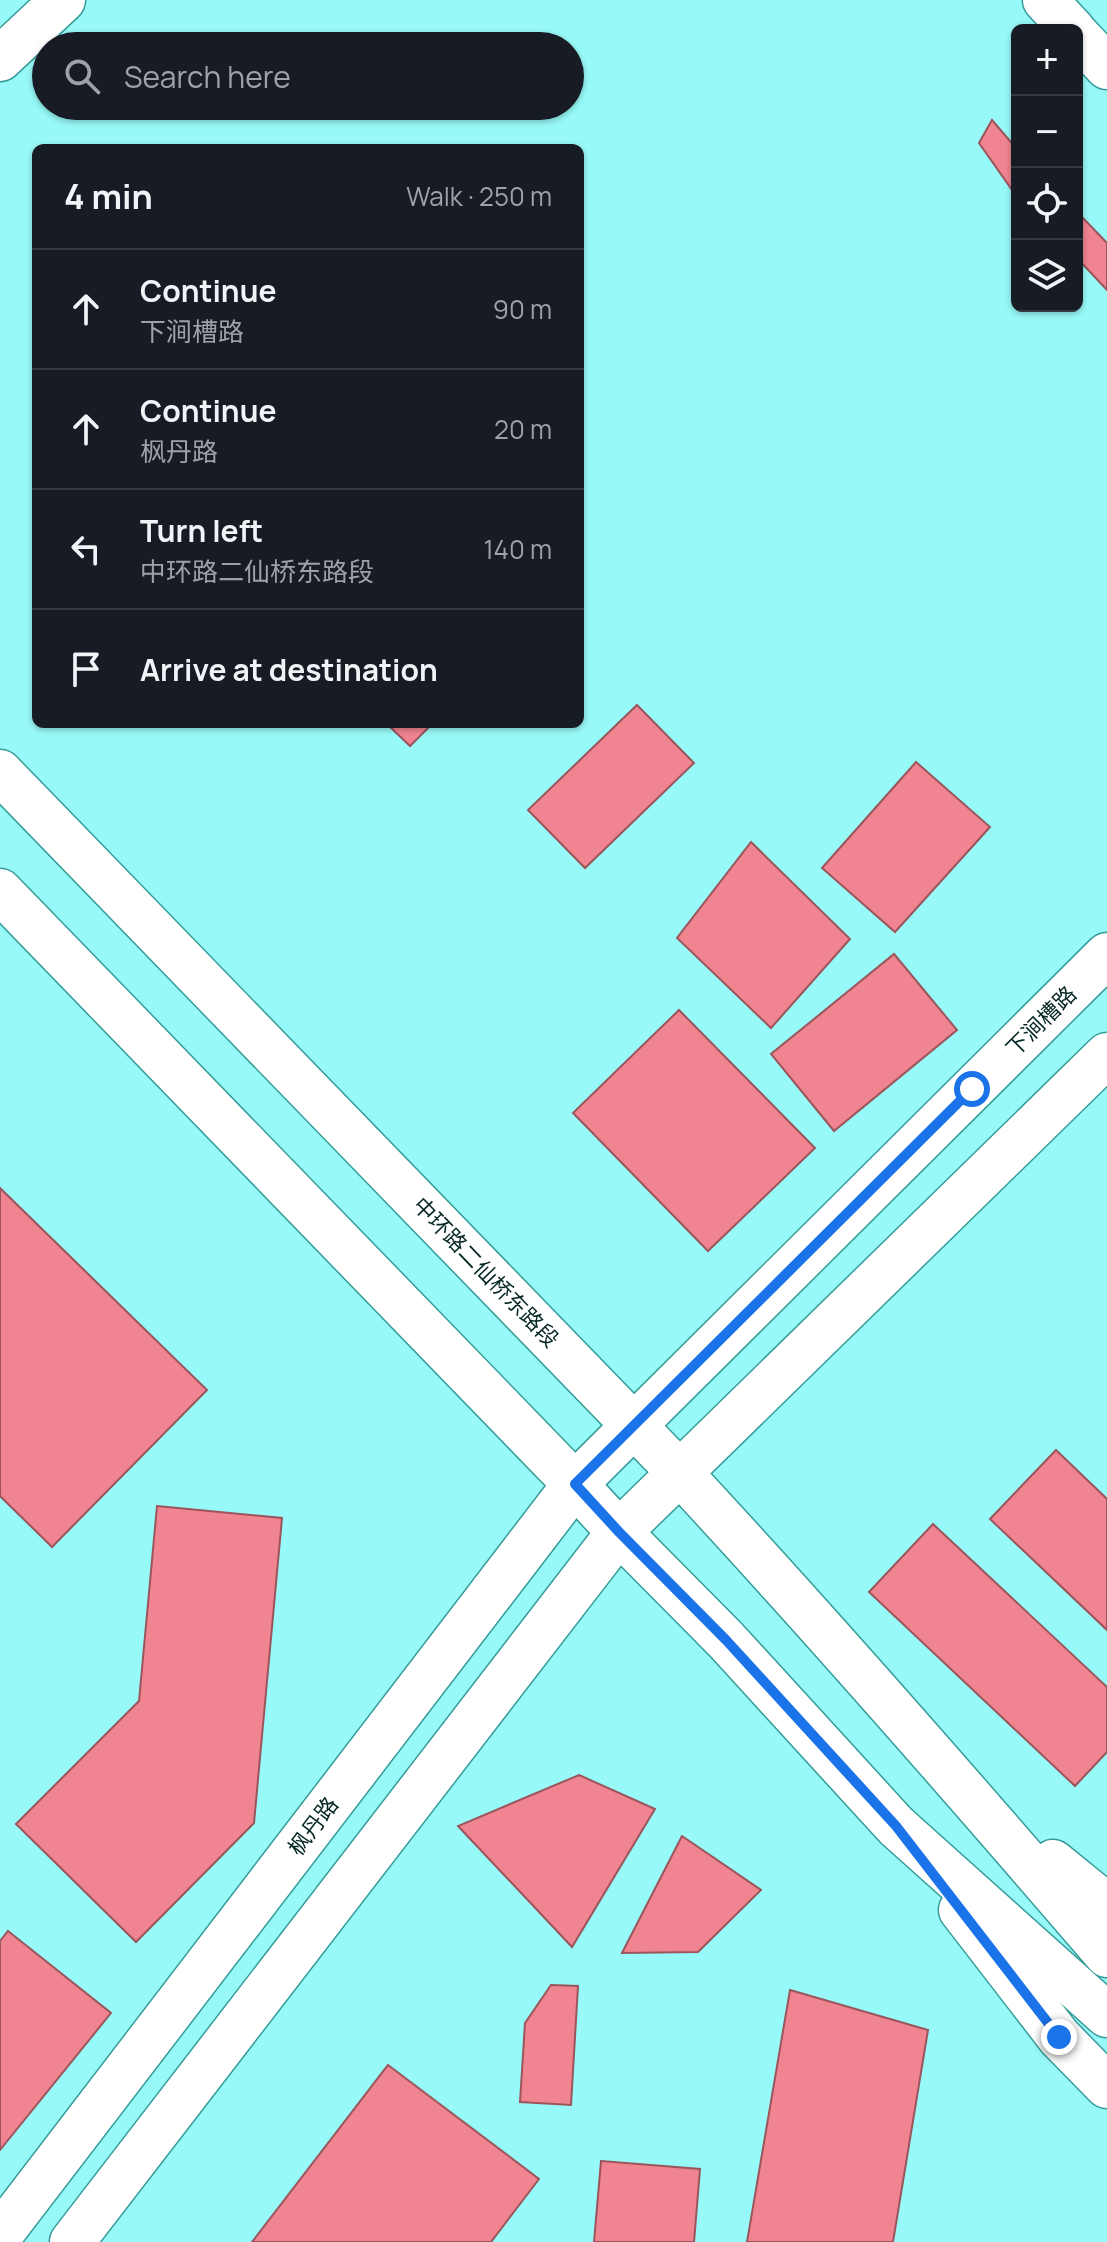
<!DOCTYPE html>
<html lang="en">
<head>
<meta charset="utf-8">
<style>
  body { margin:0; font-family:Manrope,"Noto Sans SC",sans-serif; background:#20242c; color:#f1f3f6 }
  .controls { position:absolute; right:24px; top:24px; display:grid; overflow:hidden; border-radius:12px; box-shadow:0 2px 6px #0004 }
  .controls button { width:72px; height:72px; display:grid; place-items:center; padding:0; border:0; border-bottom:2px solid #363941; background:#171b24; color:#f1f3f6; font:40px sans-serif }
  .stop { position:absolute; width:24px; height:24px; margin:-18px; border:6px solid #1a73e8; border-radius:50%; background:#fff }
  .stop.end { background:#1a73e8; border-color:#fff; box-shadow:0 2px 8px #0008 }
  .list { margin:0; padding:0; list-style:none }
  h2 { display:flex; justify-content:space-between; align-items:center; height:104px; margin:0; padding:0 32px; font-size:34px }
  h2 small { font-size:26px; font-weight:400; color:#9ea1a6 }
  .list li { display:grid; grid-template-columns:52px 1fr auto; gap:24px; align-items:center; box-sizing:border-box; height:120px; padding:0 32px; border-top:2px solid #363941 }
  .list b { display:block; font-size:30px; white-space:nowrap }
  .list p { margin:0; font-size:26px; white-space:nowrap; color:#9ea1a6 }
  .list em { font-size:26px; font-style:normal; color:#9ea1a6 }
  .icon { flex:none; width:44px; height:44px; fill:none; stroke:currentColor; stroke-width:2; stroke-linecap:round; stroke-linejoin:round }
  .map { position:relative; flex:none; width:1107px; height:2242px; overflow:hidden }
  .search { position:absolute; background:#171b24; box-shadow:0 2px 6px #0004; left:32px; top:32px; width:552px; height:88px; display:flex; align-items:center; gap:20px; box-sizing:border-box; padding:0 28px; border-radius:44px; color:#9ea1a6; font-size:30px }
  .panel { position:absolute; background:#171b24; box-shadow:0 2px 6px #0004; left:32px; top:144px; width:552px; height:584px; border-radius:12px }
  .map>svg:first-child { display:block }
  .building { fill:#f08490; stroke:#9b555c; stroke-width:2 }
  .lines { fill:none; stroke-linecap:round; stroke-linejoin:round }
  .secondary-casing { stroke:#359c9a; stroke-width:47 }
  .primary-casing { stroke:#359c9a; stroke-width:47 }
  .secondary { stroke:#fff; stroke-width:44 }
  .primary { stroke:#fff; stroke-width:44 }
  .route { stroke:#1a73e8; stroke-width:10 }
  .labels { text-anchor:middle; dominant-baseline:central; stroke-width:6; stroke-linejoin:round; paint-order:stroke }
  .street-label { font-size:22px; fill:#052625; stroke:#fff }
</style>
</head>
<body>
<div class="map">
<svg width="1107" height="2242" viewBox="0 0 1107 2242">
  <rect width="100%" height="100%" fill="#98faf8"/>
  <!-- building -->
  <g class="building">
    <polygon points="992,120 1017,149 1017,197 979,143"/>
    <polygon points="1080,215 1107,243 1107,290 1077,258 1077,218"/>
    <polygon points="637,705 694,763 585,868 528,810"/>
    <polygon points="387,724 432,724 410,746"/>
    <polygon points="916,762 990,827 895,932 822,868"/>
    <polygon points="751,842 850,939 771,1028 677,938"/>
    <polygon points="894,954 957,1030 834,1131 771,1054"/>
    <polygon points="679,1010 815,1148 708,1251 573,1113"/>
    <polygon points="0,1188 207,1390 52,1547 0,1496"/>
    <polygon points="1056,1450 1107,1499 1107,1630 990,1519"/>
    <polygon points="157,1506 282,1518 254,1823 136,1942 16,1824 139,1701"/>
    <polygon points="933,1524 1107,1687 1107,1752 1075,1786 869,1592"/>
    <polygon points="579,1775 655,1809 572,1947 458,1826"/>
    <polygon points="682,1836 761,1890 698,1952 622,1953"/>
    <polygon points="8,1931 111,2013 0,2150 0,1941"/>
    <polygon points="551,1985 578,1986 571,2105 520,2102 525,2023"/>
    <polygon points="790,1990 928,2030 893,2242 747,2242"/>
    <polygon points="388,2065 539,2179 491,2242 252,2242"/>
    <polygon points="601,2161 700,2169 694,2242 594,2242"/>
  </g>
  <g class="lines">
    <!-- secondary casing -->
    <g class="secondary-casing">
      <g id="secondary">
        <polyline points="1045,0 1073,30"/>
        <polyline points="1077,35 1107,67"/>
        <polyline points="0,59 63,0"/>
        <polyline points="0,2235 575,1484 1107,955"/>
        <polyline points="72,2242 619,1532 1107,1055"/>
      </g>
    </g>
    <!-- primary casing -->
    <g class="primary-casing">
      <g id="primary">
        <path d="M0 772 679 1472C826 1630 967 1792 1107 1955"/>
        <polyline points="0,891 575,1484 619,1532 726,1640 896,1826 1107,2015"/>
        <polyline points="1053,1862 1107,1906"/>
        <polyline points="961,1910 1059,2037 1107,2086"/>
      </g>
    </g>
    <!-- secondary -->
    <use href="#secondary" class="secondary"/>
    <!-- primary -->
    <use href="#primary" class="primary"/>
  </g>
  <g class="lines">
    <!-- route -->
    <polyline class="route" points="972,1089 575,1484 619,1532 726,1640 896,1826 1059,2037"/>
  </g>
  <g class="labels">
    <!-- street labels -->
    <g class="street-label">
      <text transform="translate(1041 1021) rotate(-45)">下涧槽路</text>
      <text transform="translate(486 1272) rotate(46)">中环路二仙桥东路段</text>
      <text transform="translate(313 1826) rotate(-53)">枫丹路</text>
    </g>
  </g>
</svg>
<div class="controls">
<button>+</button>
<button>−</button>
<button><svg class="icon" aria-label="locate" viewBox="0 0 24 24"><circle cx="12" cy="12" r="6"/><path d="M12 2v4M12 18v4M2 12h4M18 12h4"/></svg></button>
<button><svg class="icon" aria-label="layers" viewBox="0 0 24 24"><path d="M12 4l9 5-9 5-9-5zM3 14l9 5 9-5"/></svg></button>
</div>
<div class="stop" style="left:972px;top:1089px"></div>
<div class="stop end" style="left:1059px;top:2037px"></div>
<div class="search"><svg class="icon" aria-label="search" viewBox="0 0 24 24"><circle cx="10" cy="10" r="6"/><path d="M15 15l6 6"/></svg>Search here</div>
<section class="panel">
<h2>4 min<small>Walk · 250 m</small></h2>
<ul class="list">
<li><svg class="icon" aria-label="ahead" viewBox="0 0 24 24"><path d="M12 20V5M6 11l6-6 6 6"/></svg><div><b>Continue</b><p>下涧槽路</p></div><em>90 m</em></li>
<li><svg class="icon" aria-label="ahead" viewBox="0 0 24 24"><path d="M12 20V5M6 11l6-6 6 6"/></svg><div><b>Continue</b><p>枫丹路</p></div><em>20 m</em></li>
<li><svg class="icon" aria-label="left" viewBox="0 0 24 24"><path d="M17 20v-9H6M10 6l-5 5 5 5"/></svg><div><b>Turn left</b><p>中环路二仙桥东路段</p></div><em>140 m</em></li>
<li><svg class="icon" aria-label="arrive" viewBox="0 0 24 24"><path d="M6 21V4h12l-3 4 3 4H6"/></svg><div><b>Arrive at destination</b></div></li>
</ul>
</section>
</div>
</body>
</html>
